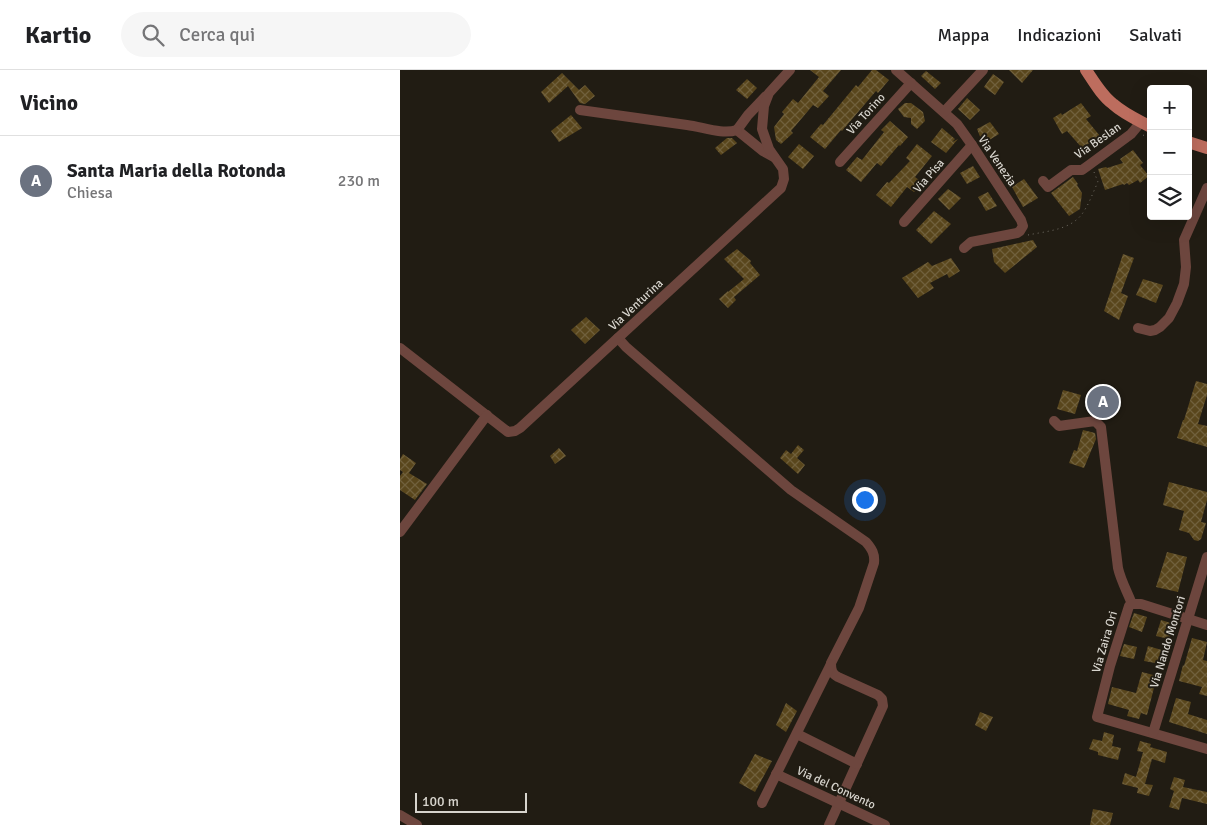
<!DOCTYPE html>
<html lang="it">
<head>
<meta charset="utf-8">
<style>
  body { margin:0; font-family:Signika,sans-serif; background:#f6f6f6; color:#202124 }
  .controls { position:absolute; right:15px; top:15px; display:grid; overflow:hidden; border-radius:5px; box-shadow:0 5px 20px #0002 }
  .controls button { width:45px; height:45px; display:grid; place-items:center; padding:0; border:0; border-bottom:1px solid #e0e0e0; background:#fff; color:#202124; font:25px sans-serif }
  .scale { position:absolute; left:15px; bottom:12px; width:112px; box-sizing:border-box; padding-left:5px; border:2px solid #d7d4cd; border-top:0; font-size:14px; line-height:18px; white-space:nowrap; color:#d7d4cd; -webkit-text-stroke:4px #211c13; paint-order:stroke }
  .you { position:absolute; left:464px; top:429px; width:18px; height:18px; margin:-12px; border:4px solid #fff; border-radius:50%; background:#1a73e8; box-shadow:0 0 0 8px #1a73e833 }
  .badge { display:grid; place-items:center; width:32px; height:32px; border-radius:50%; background:#d93025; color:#fff; font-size:16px; font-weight:700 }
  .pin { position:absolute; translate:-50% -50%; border:2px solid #fff; box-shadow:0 1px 5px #0006 }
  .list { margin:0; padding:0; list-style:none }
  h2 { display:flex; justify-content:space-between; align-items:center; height:65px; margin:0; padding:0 20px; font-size:21px }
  h2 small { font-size:16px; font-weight:400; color:#757577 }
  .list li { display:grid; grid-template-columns:32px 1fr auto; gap:15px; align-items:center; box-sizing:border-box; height:90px; padding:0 20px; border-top:1px solid #e0e0e0 }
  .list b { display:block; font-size:19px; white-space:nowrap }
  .list p { margin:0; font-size:16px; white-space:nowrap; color:#757577 }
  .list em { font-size:16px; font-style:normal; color:#757577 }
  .icon { flex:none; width:28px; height:28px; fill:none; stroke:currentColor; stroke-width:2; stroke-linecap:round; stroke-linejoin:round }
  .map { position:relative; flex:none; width:807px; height:755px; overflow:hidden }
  header { display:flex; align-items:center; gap:30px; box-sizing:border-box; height:70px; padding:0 25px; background:#fff; border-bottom:1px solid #e0e0e0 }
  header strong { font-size:24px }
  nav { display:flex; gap:28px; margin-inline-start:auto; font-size:18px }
  .search { width:350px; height:45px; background:#f6f6f6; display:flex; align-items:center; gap:12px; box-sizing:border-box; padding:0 18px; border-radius:28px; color:#757577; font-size:19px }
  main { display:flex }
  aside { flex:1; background:#fff }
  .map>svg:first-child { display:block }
  .building { fill:url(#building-cross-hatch) }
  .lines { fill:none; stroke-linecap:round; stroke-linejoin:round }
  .path { stroke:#747068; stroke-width:1; stroke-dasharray:1 4; stroke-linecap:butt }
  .minor { stroke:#6d463e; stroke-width:10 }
  .major { stroke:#bd6d5e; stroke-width:12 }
  .labels { text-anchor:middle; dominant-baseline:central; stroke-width:4; stroke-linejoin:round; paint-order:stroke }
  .street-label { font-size:12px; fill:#d7d4cd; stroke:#211c13 }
</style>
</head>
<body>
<header>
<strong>Kartio</strong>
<div class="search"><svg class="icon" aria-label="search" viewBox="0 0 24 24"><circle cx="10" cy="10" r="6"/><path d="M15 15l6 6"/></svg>Cerca qui</div>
<nav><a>Mappa</a><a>Indicazioni</a><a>Salvati</a></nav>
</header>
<main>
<aside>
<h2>Vicino<small></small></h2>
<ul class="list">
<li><span class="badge" style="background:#6b7280">A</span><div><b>Santa Maria della Rotonda</b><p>Chiesa</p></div><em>230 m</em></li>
</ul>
</aside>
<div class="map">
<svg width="807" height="755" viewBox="0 0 807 755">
  <defs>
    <pattern id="building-cross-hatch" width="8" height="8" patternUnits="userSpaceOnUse" patternTransform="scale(1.25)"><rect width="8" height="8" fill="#59461c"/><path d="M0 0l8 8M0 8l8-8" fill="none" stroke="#70603c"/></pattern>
  </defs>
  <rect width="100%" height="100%" fill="#211c13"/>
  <!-- building -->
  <g class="building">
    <polygon points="410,0 441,0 423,21 429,26 418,38 413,35 391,61 393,63 381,74 376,70 374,57 384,44 382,42 393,29 398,33 419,7"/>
    <polygon points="472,0 476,0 489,10 478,23 476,21 442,61 441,60 425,79 410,67 421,54 423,55 456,15 458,17"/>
    <polygon points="609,0 633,0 622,13"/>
    <polygon points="526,1 541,13 535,19 521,6"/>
    <polygon points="162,3 179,20 185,15 195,26 185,34 180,33 168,16 149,33 141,22"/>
    <polygon points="593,4 604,12 595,25 584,17"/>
    <polygon points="347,9 357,18 347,29 336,20"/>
    <polygon points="567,28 580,40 570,50 558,39"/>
    <polygon points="505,33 511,33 523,42 525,51 517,59 511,54 511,48 504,47 498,39"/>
    <polygon points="681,33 691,46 686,49 700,66 682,78 667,61 662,64 653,48 661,43 662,45"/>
    <polygon points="171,45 182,58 159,72 151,61"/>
    <polygon points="490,51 508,67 500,76 499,75 481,96 477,93 461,112 446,100 457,87 462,90 484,62 481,60"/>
    <polygon points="590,52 599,64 583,74 577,59"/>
    <polygon points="542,58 555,69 552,72 558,69 546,83 531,72"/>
    <polygon points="327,68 332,68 337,73 321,85 315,78"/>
    <polygon points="399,74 414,86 403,99 388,87"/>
    <polygon points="517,74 532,86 515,107 523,113 514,122 507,117 491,137 476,125 487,112 489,113 510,91 506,88"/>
    <polygon points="733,80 743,93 740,95 749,106 740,113 738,110 729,115 727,113 724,115 723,114 705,120 698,99 706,97 707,98 723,93 720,89"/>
    <polygon points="573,96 580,107 567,114 560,103"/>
    <polygon points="673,107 678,114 677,115 682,123 680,139 669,146 651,123"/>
    <polygon points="624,109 638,128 623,137 612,117"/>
    <polygon points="548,119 561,128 549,140 538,129"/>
    <polygon points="588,122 597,136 586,141 578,127"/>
    <polygon points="534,141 551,154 531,174 516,160"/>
    <polygon points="633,170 637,177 605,203 594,192 592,179"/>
    <polygon points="337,179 351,191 350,193 360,205 334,227 336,230 328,238 319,229 328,221 328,222 344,209 324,189"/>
    <polygon points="723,184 734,188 721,223 728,226 719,250 704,241"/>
    <polygon points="551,188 560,201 549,208 547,204 530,213 534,218 518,228 502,208 528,192 532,196"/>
    <polygon points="743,209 763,215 756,233 736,225"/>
    <polygon points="186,247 200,260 185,274 171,260"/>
    <polygon points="796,311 807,314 807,325 798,354 807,356 807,377 777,368 783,350 784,350"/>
    <polygon points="663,320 681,325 675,344 657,339"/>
    <circle cx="703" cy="332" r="7"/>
    <polygon points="683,360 695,363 696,369 684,398 669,393 674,380 677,381"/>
    <polygon points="398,375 404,380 397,388 405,395 398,404 380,388 386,380 391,384"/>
    <polygon points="159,378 166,386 155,394 150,386"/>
    <polygon points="3,384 16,393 9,403 27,414 15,430 0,420 0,406 3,402 0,400 0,389"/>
    <polygon points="769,412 807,422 807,430 801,452 806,453 801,469 798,471 794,470 789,463 779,460 784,441 763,435"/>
    <polygon points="767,482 787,487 778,522 756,517"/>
    <polygon points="734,543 747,547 742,562 729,557"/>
    <polygon points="761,550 774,554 769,569 756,566"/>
    <polygon points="792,568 807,572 803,590 807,591 807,626 799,624 802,617 779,611 783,595 784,596"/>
    <polygon points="724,574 737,577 734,589 720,586"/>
    <polygon points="748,576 765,581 761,594 744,591"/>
    <polygon points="742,602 757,606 747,645 741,643 739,649 727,646 729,640 708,634 712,617 736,623"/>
    <polygon points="776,628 791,632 788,644 807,650 807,664 769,652"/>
    <polygon points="386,633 397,641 386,662 376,655"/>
    <polygon points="580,642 593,647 586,661 575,655"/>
    <polygon points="704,662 714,665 712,676 721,678 718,690 698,685 698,682 689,679 693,669 702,671"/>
    <polygon points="740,671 751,674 750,677 767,682 765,693 752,689 745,714 753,715 749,726 737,723 738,718 722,714 725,703 736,707 743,682 737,681"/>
    <polygon points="355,684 372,691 355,722 339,713"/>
    <polygon points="774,707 785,710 783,717 807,722 807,734 782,728 779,740 769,737 774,721 770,719"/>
    <polygon points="693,739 713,743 710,755 690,755"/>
  </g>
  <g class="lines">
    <!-- path -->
    <g class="path">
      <polyline points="743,65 751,69"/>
      <path d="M628 165C647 161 673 160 684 141 690 132 693 122 698 112L694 102"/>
    </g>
    <!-- minor -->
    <g class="minor">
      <polyline points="496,0 557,54 572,75 621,150 623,156 620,161 617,163 571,172 564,178"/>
      <polyline points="366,26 348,45 337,60 363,81 374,87"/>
      <path d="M180 40C216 45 252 50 287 55 303 57 322 65 337 60"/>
      <polyline points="544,42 583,0"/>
      <polyline points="440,92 511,13"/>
      <polyline points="643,111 648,117 671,100 682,100 689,95 731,64 741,52"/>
      <polyline points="504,152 572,75"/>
      <polyline points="738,258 750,261 755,260 760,257 769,248 777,233 784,214 786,197 784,170 807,118"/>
      <path d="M218 268 226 277 391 420 466 472C472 479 475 484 474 493L459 538 431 593C431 600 432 604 438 607L478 625 482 629 483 636 429 755"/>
      <polyline points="0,278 108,362 115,361 120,358 381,118 384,109 383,99 369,79 362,59 364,36 369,23 390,0"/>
      <path d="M654 351 659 356 695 351 701 357 718 498C721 511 727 521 732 534"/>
      <polyline points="0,462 87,345"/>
      <polyline points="807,555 741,534 732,534 729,536 710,596 697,647 807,679"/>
      <polyline points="753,663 807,487"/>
      <polyline points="397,664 457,694"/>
      <polyline points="376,704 485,755"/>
      <polyline points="362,733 431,594"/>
      <polyline points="0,745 17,755"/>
    </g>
    <!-- major -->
    <g class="major">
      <path d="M686 0C694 12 702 26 713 34 724 44 738 50 751 57"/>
      <polyline points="788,72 807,78"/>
    </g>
  </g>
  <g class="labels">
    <!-- street labels -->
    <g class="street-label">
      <text transform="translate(466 44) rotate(-48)">Via Torino</text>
      <text transform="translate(698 71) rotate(-35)">Via Beslan</text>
      <text transform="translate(597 91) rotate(56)">Via Venezia</text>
      <text transform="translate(529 106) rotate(-49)">Via Pisa</text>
      <text transform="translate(236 235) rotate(-43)">Via Venturina</text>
      <text transform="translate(705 572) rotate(-74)">Via Zaira Ori</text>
      <text transform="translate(768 572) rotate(-73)">Via Nando Montori</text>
      <text transform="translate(436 718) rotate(25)">Via del Convento</text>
    </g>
  </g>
</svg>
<div class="controls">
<button>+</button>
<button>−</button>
<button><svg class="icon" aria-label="layers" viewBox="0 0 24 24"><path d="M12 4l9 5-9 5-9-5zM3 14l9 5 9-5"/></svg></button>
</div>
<div class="scale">100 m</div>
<div class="you"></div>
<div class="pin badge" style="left:703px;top:332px;background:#6b7280">A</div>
</div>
</main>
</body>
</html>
